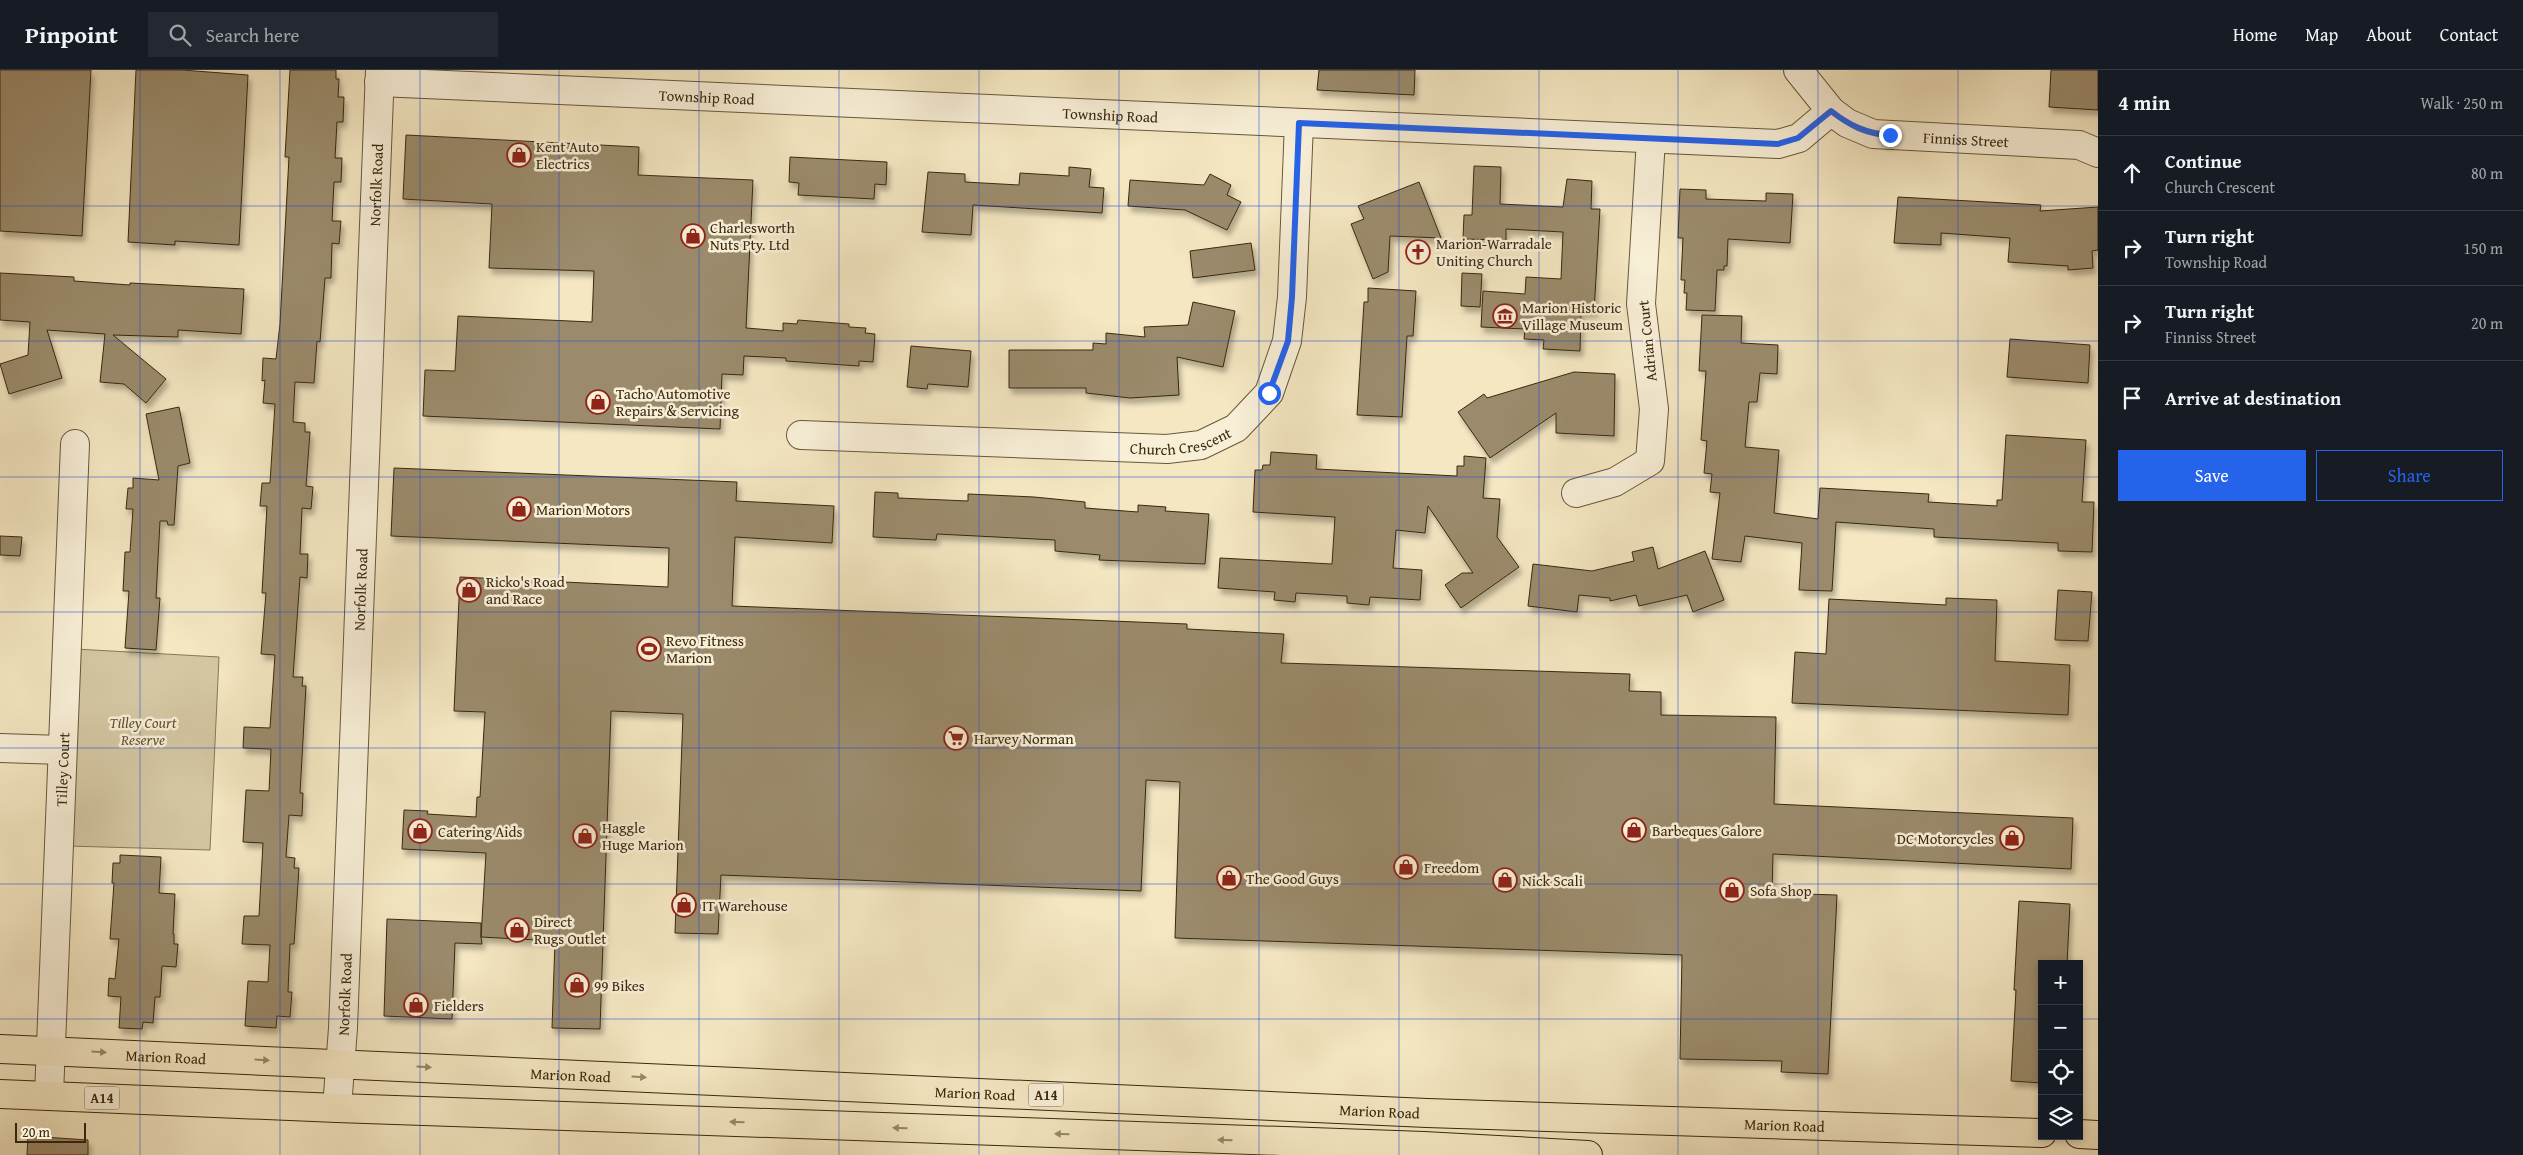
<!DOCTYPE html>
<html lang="en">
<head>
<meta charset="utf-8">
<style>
  body { margin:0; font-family:"Gentium Book Plus",serif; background:#242831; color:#f1f3f6 }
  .controls { position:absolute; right:15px; bottom:15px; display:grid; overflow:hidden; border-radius:0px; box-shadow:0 2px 8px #0003 }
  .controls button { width:45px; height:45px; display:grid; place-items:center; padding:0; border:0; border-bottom:1px solid #363941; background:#171b24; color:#f1f3f6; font:25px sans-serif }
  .scale { position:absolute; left:15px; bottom:12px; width:71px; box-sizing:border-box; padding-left:5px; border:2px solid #3a280e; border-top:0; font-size:14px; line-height:18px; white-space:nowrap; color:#3a280e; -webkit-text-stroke:4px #f8efd7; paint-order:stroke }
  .stop { position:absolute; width:15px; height:15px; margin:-11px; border:4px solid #2563eb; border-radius:50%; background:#fff }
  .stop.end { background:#2563eb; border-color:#fff; box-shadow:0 1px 5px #0008 }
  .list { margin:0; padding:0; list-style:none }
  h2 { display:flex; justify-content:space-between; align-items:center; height:65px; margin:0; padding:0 20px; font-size:21px }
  h2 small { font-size:16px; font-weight:400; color:#9ea1a6 }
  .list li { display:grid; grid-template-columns:32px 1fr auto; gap:15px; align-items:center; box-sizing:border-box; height:75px; padding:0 20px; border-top:1px solid #363941 }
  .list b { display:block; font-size:19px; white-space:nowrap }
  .list p { margin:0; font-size:16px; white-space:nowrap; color:#9ea1a6 }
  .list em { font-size:16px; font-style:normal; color:#9ea1a6 }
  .actions { display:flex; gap:10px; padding:15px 20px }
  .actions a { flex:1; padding:11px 0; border:1px solid #2563eb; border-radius:0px; text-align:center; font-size:18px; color:#2563eb }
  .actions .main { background:#2563eb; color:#fff }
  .icon { flex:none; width:28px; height:28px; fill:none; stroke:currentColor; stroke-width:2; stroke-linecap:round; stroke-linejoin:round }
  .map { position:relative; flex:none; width:2098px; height:1085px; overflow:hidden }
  header { display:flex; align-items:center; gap:30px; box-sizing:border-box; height:70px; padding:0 25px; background:#171b24; border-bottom:1px solid #363941 }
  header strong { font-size:24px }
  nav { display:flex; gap:28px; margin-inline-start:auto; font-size:18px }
  .search { width:350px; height:45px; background:#242831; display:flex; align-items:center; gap:12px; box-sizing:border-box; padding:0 18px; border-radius:0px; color:#9ea1a6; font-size:19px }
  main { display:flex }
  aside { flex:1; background:#171b24 }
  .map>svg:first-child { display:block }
  .green { fill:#d4c7a3; stroke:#877858 }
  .building { fill:#9b8b6c; stroke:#3a280e; filter:url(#shadow) }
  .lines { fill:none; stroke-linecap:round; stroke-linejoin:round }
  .minor-casing { stroke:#68583b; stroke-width:30 }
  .tertiary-casing { stroke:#68583b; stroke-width:30 }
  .primary-casing { stroke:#3a280e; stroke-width:30 }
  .minor { stroke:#f8efd7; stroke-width:28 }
  .tertiary { stroke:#f8efd7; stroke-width:28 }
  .primary { stroke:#f4e7c2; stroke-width:28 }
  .oneway { fill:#978868 }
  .route { stroke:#2563eb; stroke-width:6 }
  .grid { fill:none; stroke:#1d4ed8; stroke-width:1; stroke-opacity:0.55 }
  .labels { text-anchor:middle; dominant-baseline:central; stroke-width:5; stroke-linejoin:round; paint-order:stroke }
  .shield { fill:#f8efd7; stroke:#73644a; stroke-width:1 }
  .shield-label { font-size:14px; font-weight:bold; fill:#3a280e }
  .street-label { font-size:15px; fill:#3a280e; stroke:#f8efd7 }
  .poi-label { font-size:15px; fill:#3a280e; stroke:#f8efd7; text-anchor:start }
  .park-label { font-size:15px; font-style:italic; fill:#605033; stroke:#f8efd7 }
</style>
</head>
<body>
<header>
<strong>Pinpoint</strong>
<div class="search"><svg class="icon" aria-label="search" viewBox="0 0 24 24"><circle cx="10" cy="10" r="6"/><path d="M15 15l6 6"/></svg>Search here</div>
<nav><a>Home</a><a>Map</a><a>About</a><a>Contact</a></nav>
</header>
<main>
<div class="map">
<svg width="2098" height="1085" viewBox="0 0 2098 1085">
  <defs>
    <filter id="shadow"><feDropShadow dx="3" dy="5.5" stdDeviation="2.5" flood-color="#0004"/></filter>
  </defs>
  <rect width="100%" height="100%" fill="#f4e7c2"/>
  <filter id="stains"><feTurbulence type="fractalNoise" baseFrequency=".004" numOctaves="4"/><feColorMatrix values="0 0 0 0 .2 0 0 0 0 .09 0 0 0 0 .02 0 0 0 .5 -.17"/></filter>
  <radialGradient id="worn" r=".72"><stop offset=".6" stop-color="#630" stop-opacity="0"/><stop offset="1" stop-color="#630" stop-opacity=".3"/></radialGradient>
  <!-- green -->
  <polygon class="green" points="75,579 219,587 210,780 67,776"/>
  <!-- building -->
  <g class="building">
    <polygon points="0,0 91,0 82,166 0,161"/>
    <polygon points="136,0 182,0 248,5 239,175 175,171 175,175 128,172"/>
    <polygon points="290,0 336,0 336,9 339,9 338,27 344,27 343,52 337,52 335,88 342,88 341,112 334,112 332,151 341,151 339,174 332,173 331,208 325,208 320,272 317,271 314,313 295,312 293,352 305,353 305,362 310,362 306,416 313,417 311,439 302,438 300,484 308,484 307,508 300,507 293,607 303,607 302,616 306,616 300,723 303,723 302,746 289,745 286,787 295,788 294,798 299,798 294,874 290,874 288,922 292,922 290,947 277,946 276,958 245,956 248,911 268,912 270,875 242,874 244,846 259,846 263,773 243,772 246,720 269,721 271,679 243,678 244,657 270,658 275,585 261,584 266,523 262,523 267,436 260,436 262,413 270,413 275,334 263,333 265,310 262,311 263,288 276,289 280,254 289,87 285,87"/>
    <polygon points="1319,0 1415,0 1414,25 1317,20"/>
    <polygon points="2051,0 2098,0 2098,40 2049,37"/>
    <polygon points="406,65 639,77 638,105 753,110 746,258 783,261 783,253 797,254 798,250 849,254 849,257 866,258 865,263 875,264 873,292 859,291 859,296 786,291 786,288 744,286 743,305 722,304 720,359 423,346 425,300 455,301 458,246 592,252 594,201 489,198 492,134 403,129"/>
    <polygon points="790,87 887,92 886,115 875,114 874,129 798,125 799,113 789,112"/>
    <polygon points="1474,96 1501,97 1500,134 1563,137 1567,109 1592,111 1591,139 1600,139 1594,242 1581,241 1580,281 1543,279 1544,270 1524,269 1525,259 1481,257 1483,221 1525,224 1526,207 1561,209 1563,162 1506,159 1506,170 1463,169 1464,145 1472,145"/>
    <polygon points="1069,97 1091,99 1089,117 1104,118 1102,143 973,135 971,165 922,162 928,102 965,104 965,112 1019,115 1020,103 1069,106"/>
    <polygon points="1210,104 1231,115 1227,125 1241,132 1227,160 1185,140 1128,136 1130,110 1204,115"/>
    <polygon points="1419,112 1441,168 1390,166 1388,202 1373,209 1351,154 1364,149 1358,136"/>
    <polygon points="1680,119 1706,120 1706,129 1766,131 1766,123 1793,124 1790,173 1728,169 1727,196 1724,196 1724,200 1717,200 1715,241 1686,240 1687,223 1684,223 1685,210 1681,210 1683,168 1678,168"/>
    <polygon points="1898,127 2041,135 2040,141 2098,137 2098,180 2092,181 2093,198 2068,200 2068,196 2008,192 2010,168 1941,163 1941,175 1894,173"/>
    <polygon points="1251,173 1255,200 1193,208 1190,181"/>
    <polygon points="0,203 74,207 74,211 130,215 130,213 244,219 241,264 178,260 178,267 113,265 166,309 146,333 124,314 100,312 105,264 47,260 62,308 9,324 0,294 28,285 30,252 0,250"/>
    <polygon points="1462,203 1482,204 1480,237 1461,236"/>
    <polygon points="1368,218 1416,221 1413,266 1407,266 1402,347 1357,345 1364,232 1368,232"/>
    <polygon points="1193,232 1235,241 1223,297 1177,287 1179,325 1130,328 1086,323 1086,318 1009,318 1009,280 1093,280 1093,273 1106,274 1106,263 1145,267 1144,257 1188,255"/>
    <polygon points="1702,245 1742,246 1741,273 1778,275 1777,304 1760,303 1757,332 1749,332 1745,377 1779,380 1774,443 1818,449 1820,418 1929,424 1928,432 1997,436 1997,430 2002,430 2006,365 2086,370 2082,432 2094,432 2092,482 2058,481 2058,473 1934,467 1934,459 1836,452 1832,521 1799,520 1802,473 1745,466 1741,492 1712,489 1720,423 1710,422 1712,404 1704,403 1707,371 1701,370 1706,301 1699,301"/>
    <polygon points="2010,269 2090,275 2088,313 2007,307"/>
    <polygon points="911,276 971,281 968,317 928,314 927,319 907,317"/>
    <polygon points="1574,302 1615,304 1614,366 1556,363 1556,343 1490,388 1458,342 1484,324 1487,328"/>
    <polygon points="179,337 190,393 178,396 174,455 168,455 167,451 160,451 156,528 160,528 156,580 125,578 129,521 123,521 125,482 130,482 133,439 126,439 128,418 133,418 133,408 159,410 146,344"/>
    <polygon points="1271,382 1317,385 1316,399 1457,406 1457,396 1464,396 1464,386 1486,388 1483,428 1500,429 1497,467 1519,497 1461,538 1445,515 1462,503 1473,503 1428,436 1425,463 1396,460 1393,498 1422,500 1420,530 1370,527 1369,535 1347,533 1347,526 1296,523 1295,532 1274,530 1275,522 1218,518 1220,488 1332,494 1335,447 1253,442 1255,400 1262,400 1263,395 1270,395"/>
    <polygon points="394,398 737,412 736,431 834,436 832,473 735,467 732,536 1187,554 1187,559 1284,564 1281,593 1630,604 1629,621 1661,622 1661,645 1776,647 1774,734 2073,748 2071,799 1773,784 1772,823 1837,825 1828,1004 1781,1002 1782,991 1680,989 1682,885 1175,868 1180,712 1146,710 1141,821 721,805 718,864 675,863 683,644 611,641 600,959 552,958 555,871 481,867 482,874 455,873 452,949 384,946 387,849 481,853 481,867 486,783 402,779 404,740 428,741 427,744 476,747 477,727 480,727 485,642 454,641 460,507 668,517 669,478 391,466"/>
    <polygon points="875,422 898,423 898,428 968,431 968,424 1034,427 1085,432 1085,438 1138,442 1138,435 1166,437 1165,441 1209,444 1205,494 1099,490 1100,485 1055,481 1055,470 937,464 936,470 873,467"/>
    <polygon points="0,466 22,467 20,486 0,485"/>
    <polygon points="1653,477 1658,499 1705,481 1724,530 1693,542 1687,525 1639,536 1636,525 1610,531 1610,528 1579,525 1577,542 1528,536 1533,494 1592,501 1634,491 1632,482"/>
    <polygon points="2058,520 2092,522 2088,571 2055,570"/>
    <polygon points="1946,528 1997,530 1995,591 2070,595 2068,645 1792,633 1795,582 1826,584 1829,529 1946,535"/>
    <polygon points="120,785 161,787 159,823 175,824 173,864 174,864 174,874 178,874 176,897 162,896 160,927 155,927 153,953 143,952 142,959 119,958 121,927 108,926 109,908 115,909 119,869 110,869 114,813 112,813 113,793 120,793"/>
    <polygon points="2019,831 2070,834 2067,894 2042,894 2042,1013 2011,1011 2016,920 2014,920"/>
    <polygon points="28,1066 88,1070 88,1085 27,1085"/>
  </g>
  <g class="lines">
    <!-- minor casing -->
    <g class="minor-casing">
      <g id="minor">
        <path id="s1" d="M379 12 1778 74 1799 68 1831 41"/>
        <path id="s2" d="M801 365 1167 379 1201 375 1236 358 1269 323 1287 271 1292 227 1299 53"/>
        <polyline points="1576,423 1615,412 1650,391 1654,339 1641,234 1651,69"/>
        <polyline points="0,678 62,680"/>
        <path id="s3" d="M49 1025 75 374"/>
        <path id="s4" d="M337 1038 343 958 380 0"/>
      </g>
    </g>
    <!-- tertiary casing -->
    <g class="tertiary-casing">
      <g id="tertiary">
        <path id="s5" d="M1798 0 1831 41 1847 53 1873 64 2079 75 2098 83"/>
      </g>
    </g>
    <!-- primary casing -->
    <g class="primary-casing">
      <g id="primary">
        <path id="s6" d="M0 979 1427 1043 2042 1063"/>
        <polyline points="0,1024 337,1038 1424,1076 1588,1085"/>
        <polyline points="2079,1064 2098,1065"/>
      </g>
    </g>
    <!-- minor -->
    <use href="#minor" class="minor"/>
    <!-- tertiary -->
    <use href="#tertiary" class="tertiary"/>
    <!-- primary -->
    <use href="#primary" class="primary"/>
  </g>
  <!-- one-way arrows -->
  <defs><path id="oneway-solid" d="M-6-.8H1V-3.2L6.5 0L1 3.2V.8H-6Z" transform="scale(1.25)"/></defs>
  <g class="oneway">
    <use href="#oneway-solid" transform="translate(99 982) rotate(3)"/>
    <use href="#oneway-solid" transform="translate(262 990) rotate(3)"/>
    <use href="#oneway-solid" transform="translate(424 997) rotate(3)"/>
    <use href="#oneway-solid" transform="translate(639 1007) rotate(3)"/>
    <use href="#oneway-solid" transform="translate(737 1052) rotate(-178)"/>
    <use href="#oneway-solid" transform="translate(900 1058) rotate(-178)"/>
    <use href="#oneway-solid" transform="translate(1062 1064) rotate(-178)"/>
    <use href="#oneway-solid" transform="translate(1225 1070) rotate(-178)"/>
  </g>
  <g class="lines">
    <!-- route -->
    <path class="route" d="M1269 323 1288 271 1292 227 1299 53 1778 74 1798 68 1831 41C1849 55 1866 64 1890 65"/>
  </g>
  <!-- grid -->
  <path class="grid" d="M140 0V1085M280 0V1085M420 0V1085M559 0V1085M699 0V1085M839 0V1085M979 0V1085M1119 0V1085M1259 0V1085M1399 0V1085M1539 0V1085M1678 0V1085M1818 0V1085M1958 0V1085M0 136H2098M0 271H2098M0 407H2098M0 542H2098M0 678H2098M0 814H2098M0 949H2042M2079 949H2098"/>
  <!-- icons -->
  <defs>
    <g id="shop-ring" transform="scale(1.25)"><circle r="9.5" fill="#f8efd7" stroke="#8f2418" stroke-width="1.5"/><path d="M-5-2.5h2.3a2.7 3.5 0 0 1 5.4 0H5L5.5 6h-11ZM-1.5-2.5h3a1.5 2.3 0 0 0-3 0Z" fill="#8f2418"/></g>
    <g id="church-ring" transform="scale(1.25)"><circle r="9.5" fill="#f8efd7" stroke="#8f2418" stroke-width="1.5"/><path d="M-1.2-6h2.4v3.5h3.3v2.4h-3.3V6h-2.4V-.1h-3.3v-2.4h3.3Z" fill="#8f2418"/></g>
    <g id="museum-ring" transform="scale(1.25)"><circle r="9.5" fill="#f8efd7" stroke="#8f2418" stroke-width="1.5"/><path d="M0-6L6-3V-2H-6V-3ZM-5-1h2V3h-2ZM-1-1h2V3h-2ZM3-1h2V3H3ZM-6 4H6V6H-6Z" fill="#8f2418"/></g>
    <g id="stadium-ring" transform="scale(1.25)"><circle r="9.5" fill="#f8efd7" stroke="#8f2418" stroke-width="1.5"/><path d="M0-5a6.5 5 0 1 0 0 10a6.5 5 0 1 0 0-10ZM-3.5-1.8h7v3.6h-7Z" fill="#8f2418"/></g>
    <g id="supermarket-ring" transform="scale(1.25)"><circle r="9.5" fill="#f8efd7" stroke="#8f2418" stroke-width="1.5"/><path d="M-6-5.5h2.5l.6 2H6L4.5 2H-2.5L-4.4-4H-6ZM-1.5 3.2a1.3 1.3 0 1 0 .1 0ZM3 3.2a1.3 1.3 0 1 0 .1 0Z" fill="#8f2418"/></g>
  </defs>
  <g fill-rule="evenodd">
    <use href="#shop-ring" x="519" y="85"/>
    <use href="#shop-ring" x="693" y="166"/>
    <use href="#church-ring" x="1418" y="182"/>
    <use href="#museum-ring" x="1505" y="246"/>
    <use href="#shop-ring" x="598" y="332"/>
    <use href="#shop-ring" x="519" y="439"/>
    <use href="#shop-ring" x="469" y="520"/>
    <use href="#stadium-ring" x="649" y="579"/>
    <use href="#supermarket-ring" x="956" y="668"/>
    <use href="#shop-ring" x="1634" y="760"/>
    <use href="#shop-ring" x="420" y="761"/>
    <use href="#shop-ring" x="585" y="766"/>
    <use href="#shop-ring" x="2012" y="768"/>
    <use href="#shop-ring" x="1406" y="797"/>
    <use href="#shop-ring" x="1229" y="808"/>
    <use href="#shop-ring" x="1505" y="810"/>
    <use href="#shop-ring" x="1732" y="820"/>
    <use href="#shop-ring" x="684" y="835"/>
    <use href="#shop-ring" x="517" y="860"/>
    <use href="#shop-ring" x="577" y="915"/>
    <use href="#shop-ring" x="416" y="935"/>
  </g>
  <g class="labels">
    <!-- shield labels -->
    <g class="shield">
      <rect x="1028.5" y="1013.5" width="35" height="23" rx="4"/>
      <rect x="84.5" y="1016.5" width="35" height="23" rx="4"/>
    </g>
    <g class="shield-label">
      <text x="1046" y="1025">A14</text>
      <text x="102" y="1028">A14</text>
    </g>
    <!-- street labels -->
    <g class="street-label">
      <text stroke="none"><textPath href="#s1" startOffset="328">Township Road</textPath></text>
      <text stroke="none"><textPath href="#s1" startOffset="732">Township Road</textPath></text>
      <text stroke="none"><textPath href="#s5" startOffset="194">Finniss Street</textPath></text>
      <text stroke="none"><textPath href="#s4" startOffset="924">Norfolk Road</textPath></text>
      <text transform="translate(1647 271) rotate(-96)">Adrian Court</text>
      <text stroke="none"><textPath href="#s2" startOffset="381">Church Crescent</textPath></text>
      <text stroke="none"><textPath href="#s4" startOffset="519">Norfolk Road</textPath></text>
      <text stroke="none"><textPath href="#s3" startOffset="326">Tilley Court</textPath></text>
      <text stroke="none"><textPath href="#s4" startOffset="114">Norfolk Road</textPath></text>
      <text stroke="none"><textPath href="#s6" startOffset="166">Marion Road</textPath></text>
      <text stroke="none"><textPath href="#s6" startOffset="571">Marion Road</textPath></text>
      <text stroke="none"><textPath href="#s6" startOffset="976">Marion Road</textPath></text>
      <text stroke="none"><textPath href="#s6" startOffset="1381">Marion Road</textPath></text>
      <text stroke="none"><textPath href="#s6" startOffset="1786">Marion Road</textPath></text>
    </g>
    <!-- poi labels -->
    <g class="poi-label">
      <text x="536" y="76">Kent Auto<tspan x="536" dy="17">Electrics</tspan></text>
      <text x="710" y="157">Charlesworth<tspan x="710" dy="17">Nuts Pty. Ltd</tspan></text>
      <text x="1436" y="173">Marion-Warradale<tspan x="1436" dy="17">Uniting Church</tspan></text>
      <text x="1522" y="237">Marion Historic<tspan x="1522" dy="17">Village Museum</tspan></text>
      <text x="616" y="323">Tacho Automotive<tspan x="616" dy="17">Repairs &amp; Servicing</tspan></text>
      <text x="536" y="439">Marion Motors</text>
      <text x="486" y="511">Ricko's Road<tspan x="486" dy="17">and Race</tspan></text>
      <text x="666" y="570">Revo Fitness<tspan x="666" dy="17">Marion</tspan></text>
      <text x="974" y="668">Harvey Norman</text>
      <text x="602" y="757">Haggle<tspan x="602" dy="17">Huge Marion</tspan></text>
      <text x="1652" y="760">Barbeques Galore</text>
      <text x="438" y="761">Catering Aids</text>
      <text x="1994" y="768" text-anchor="end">DC Motorcycles</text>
      <text x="1424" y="797">Freedom</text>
      <text x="1246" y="808">The Good Guys</text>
      <text x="1522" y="810">Nick Scali</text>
      <text x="1750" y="820">Sofa Shop</text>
      <text x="702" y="835">IT Warehouse</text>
      <text x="534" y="851">Direct<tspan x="534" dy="17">Rugs Outlet</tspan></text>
      <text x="594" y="915">99 Bikes</text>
      <text x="434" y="935">Fielders</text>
    </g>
    <!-- park labels -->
    <g class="park-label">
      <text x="143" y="652">Tilley Court<tspan x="143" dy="17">Reserve</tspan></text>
    </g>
  </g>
  <rect width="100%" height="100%" filter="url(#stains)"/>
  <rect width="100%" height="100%" fill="url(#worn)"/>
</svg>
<div class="controls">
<button>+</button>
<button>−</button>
<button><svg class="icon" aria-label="locate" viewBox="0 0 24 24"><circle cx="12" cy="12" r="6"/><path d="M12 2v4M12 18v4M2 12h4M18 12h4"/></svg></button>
<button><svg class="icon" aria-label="layers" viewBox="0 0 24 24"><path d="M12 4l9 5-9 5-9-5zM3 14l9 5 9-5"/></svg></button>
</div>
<div class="scale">20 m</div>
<div class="stop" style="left:1269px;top:323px"></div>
<div class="stop end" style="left:1890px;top:65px"></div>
</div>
<aside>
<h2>4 min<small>Walk · 250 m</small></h2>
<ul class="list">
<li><svg class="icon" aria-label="ahead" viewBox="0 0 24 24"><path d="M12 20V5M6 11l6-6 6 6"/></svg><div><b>Continue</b><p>Church Crescent</p></div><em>80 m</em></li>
<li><svg class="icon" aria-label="right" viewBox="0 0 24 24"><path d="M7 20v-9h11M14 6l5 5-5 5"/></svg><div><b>Turn right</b><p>Township Road</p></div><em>150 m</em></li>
<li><svg class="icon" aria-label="right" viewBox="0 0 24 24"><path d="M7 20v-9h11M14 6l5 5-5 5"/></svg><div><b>Turn right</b><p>Finniss Street</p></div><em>20 m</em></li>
<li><svg class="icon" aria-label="arrive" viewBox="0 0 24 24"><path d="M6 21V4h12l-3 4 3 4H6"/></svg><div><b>Arrive at destination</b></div></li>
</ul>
<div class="actions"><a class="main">Save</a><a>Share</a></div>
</aside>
</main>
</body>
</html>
